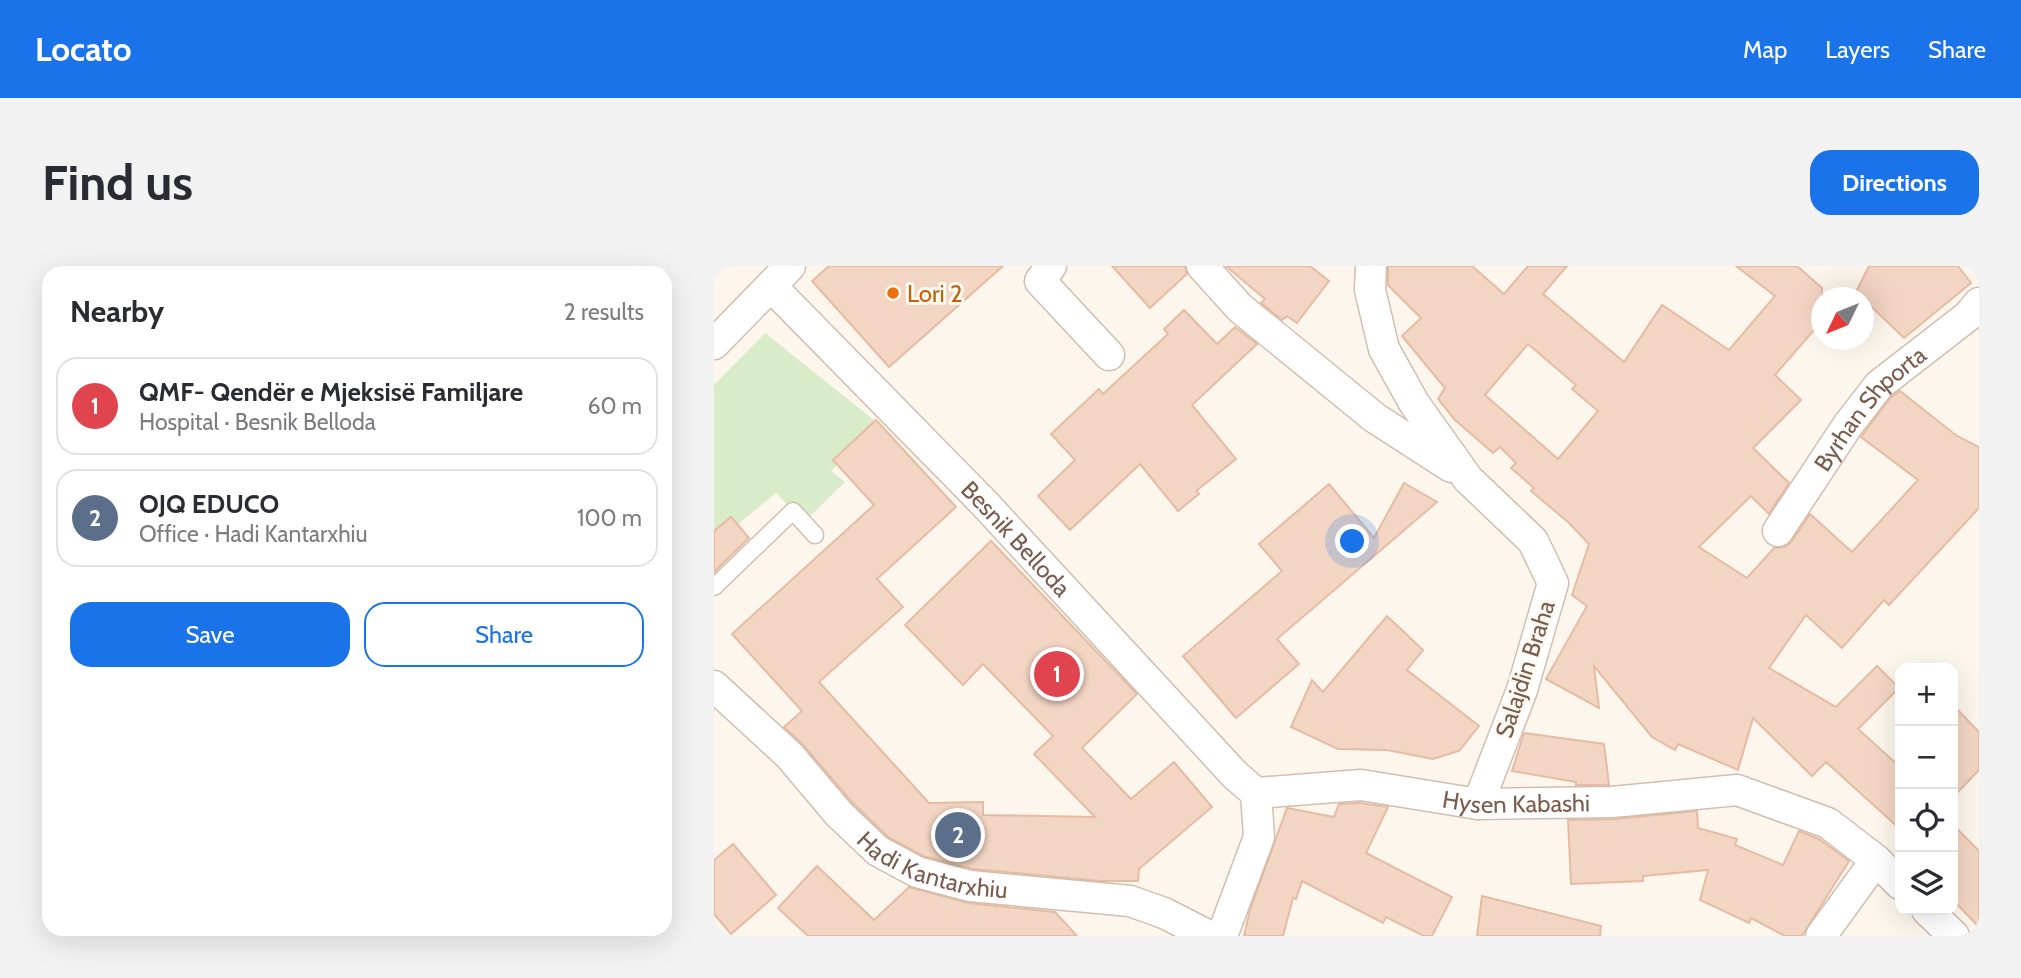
<!DOCTYPE html>
<html lang="en">
<head>
<meta charset="utf-8">
<style>
  body { margin:0; font-family:Cabin,sans-serif; background:#f2f2f3; color:#2b2b33 }
  .controls { position:absolute; right:21px; bottom:21px; display:grid; overflow:hidden; border-radius:14px; box-shadow:0 7px 28px #0002 }
  .controls button { width:63px; height:63px; display:grid; place-items:center; padding:0; border:0; border-bottom:2px solid #e1e1e2; background:#fff; color:#2b2b33; font:35px sans-serif }
  .compass { position:absolute; left:1097px; top:21px; width:63px; height:63px; border-radius:50%; background:#fff; box-shadow:0 7px 28px #0002; rotate:227deg }
  .you { position:absolute; left:639px; top:276px; width:24px; height:24px; margin:-18px; border:5px solid #fff; border-radius:50%; background:#1a73e8; box-shadow:0 0 0 10px #1a73e833 }
  .badge { display:grid; place-items:center; width:46px; height:46px; border-radius:50%; background:#1a73e8; color:#fff; font-size:23px; font-weight:700 }
  .pin { position:absolute; translate:-50% -50%; border:4px solid #fff; box-shadow:0 2px 7px #0006 }
  .list { margin:0; padding:0; list-style:none }
  h2 { display:flex; justify-content:space-between; align-items:center; height:91px; margin:0; padding:0 28px; font-size:30px }
  h2 small { font-size:23px; font-weight:400; color:#7c7c81 }
  .list li { display:grid; grid-template-columns:46px 1fr auto; gap:21px; align-items:center; box-sizing:border-box; height:98px; margin:0 14px 14px; padding:0 14px; border:2px solid #e1e1e2; border-radius:21px }
  .list b { display:block; font-size:26px; white-space:nowrap }
  .list p { margin:0; font-size:23px; white-space:nowrap; color:#7c7c81 }
  .list em { font-size:23px; font-style:normal; color:#7c7c81 }
  .actions { display:flex; gap:14px; padding:21px 28px }
  .actions a { flex:1; padding:16px 0; border:2px solid #1a73e8; border-radius:21px; text-align:center; font-size:24px; color:#1a73e8 }
  .actions .main { background:#1a73e8; color:#fff }
  .icon { flex:none; width:38px; height:38px; fill:none; stroke:currentColor; stroke-width:2; stroke-linecap:round; stroke-linejoin:round }
  .map { position:relative; flex:none; width:1265px; height:670px; overflow:hidden; border-radius:21px }
  header { display:flex; align-items:center; gap:42px; box-sizing:border-box; height:98px; padding:0 35px; background:#1a73e8; color:#fff }
  header strong { font-size:33px }
  nav { display:flex; gap:38px; margin-inline-start:auto; font-size:24px }
  .intro { display:flex; align-items:center; justify-content:space-between; box-sizing:border-box; height:168px; padding:0 42px }
  h1 { margin:0; font-size:49px }
  .button { padding:18px 32px; border-radius:21px; background:#1a73e8; color:#fff; font-size:24px; font-weight:700 }
  main { display:flex; gap:42px; padding:0 42px }
  aside { flex:1; background:#fff; border-radius:21px; box-shadow:0 7px 28px #0002 }
  .map>svg:first-child { display:block }
  .green { fill:#d8ecc9 }
  .building { fill:#f3d5c3; stroke:#e6bba3; stroke-width:2; fill-rule:evenodd }
  .lines { fill:none; stroke-linecap:round; stroke-linejoin:round }
  .service-casing { stroke:#d1beb0; stroke-width:19 }
  .minor-casing { stroke:#d1beb0; stroke-width:33 }
  .service { stroke:#fff; stroke-width:16 }
  .minor { stroke:#fff; stroke-width:30 }
  .food-dot { fill:#e8710a; stroke:#fffaf3; stroke-width:2.5 }
  .labels { text-anchor:middle; dominant-baseline:central; stroke-width:6; stroke-linejoin:round; paint-order:stroke }
  .food-label { font-size:24px; fill:#c56008; stroke:#fffaf3; text-anchor:start }
  .street-label { font-size:24px; fill:#7a5c4d; stroke:#fffaf3 }
</style>
</head>
<body>
<header>
<strong>Locato</strong>
<nav><a>Map</a><a>Layers</a><a>Share</a></nav>
</header>
<div class="intro"><h1>Find us</h1><a class="button">Directions</a></div>
<main>
<aside>
<h2>Nearby<small>2 results</small></h2>
<ul class="list">
<li><span class="badge" style="background:#e0444e">1</span><div><b>QMF- Qendër e Mjeksisë Familjare</b><p>Hospital · Besnik Belloda</p></div><em>60 m</em></li>
<li><span class="badge" style="background:#5c6f8a">2</span><div><b>OJQ EDUCO</b><p>Office · Hadi Kantarxhiu</p></div><em>100 m</em></li>
</ul>
<div class="actions"><a class="main">Save</a><a>Share</a></div>
</aside>
<div class="map">
<svg width="1265" height="670" viewBox="0 0 1265 670">
  <rect width="100%" height="100%" fill="#fdf6ec"/>
  <!-- green -->
  <polygon class="green" points="51,67 166,159 117,205 131,216 90,256 62,227 0,278 0,119"/>
  <!-- building -->
  <g class="building">
    <polygon points="115,0 289,0 175,101 98,15"/>
    <polygon points="398,0 471,0 473,8 436,42"/>
    <polygon points="512,0 596,0 615,15 583,57 573,50 568,54 547,37 551,33"/>
    <path d="M674 0H758L790 28 814 0H853L829 28 910 96 948 39 1015 84 1061 30 1022 0H1083L1108 22V55L1061 109 1087 134 1039 182 1075 217 1055 248 1037 230 985 281 1033 312 1060 282 1071 281 1078 275 1096 248 1138 286 1204 214 1147 171 1177 131 1186 125 1243 170 1265 181V242L1175 339 1170 334 1128 382 1092 349 1055 402 1122 441 1163 400 1185 422 1144 463 1186 501V563L1112 496 1098 510 1039 452 1024 504 964 478 961 484 938 471 880 400 885 442 832 413 873 340 858 329 875 278 854 256 817 225 820 222 797 202 802 197 786 181 779 187 741 154 724 133 731 122 688 70 707 52 674 19ZM814 78 862 119 858 123 884 145 844 193 771 129Z"/>
    <polygon points="1155,0 1244,0 1257,17 1190,72 1142,26"/>
    <polygon points="470,44 503,78 521,61 543,78 478,139 522,193 482,225 485,228 464,245 426,198 356,264 324,230 361,194 337,168 385,123 389,128 454,68 450,63"/>
    <polygon points="162,154 242,241 163,313 189,341 105,416 215,537 269,536 269,549 381,551 320,488 339,470 269,398 249,419 191,359 277,275 423,428 368,482 417,533 460,496 498,541 425,603 424,615 386,615 259,603 209,590 174,571 137,535 89,479 70,461 88,445 18,368 160,239 119,194"/>
    <polygon points="690,217 723,236 563,373 585,398 522,452 469,390 568,305 545,278 615,218 660,272"/>
    <polygon points="17,251 35,272 0,306 0,265"/>
    <polygon points="673,350 709,384 693,404 765,460 745,485 719,493 673,484 624,483 577,461 598,414 609,426"/>
    <polygon points="1239,439 1265,466 1265,504 1239,531"/>
    <polygon points="810,467 890,478 895,519 862,519 862,516 798,505"/>
    <polygon points="646,537 674,541 652,587 738,631 718,670 710,670 672,651 669,657 588,615 582,633 579,632 569,670 530,670 536,644 573,542 620,551 625,538"/>
    <polygon points="983,545 984,562 1023,573 1021,579 1069,599 1085,565 1105,573 1135,595 1088,670 1071,670 1037,652 1035,657 986,634 994,604 929,610 929,615 857,618 854,554 900,553"/>
    <polygon points="1239,559 1265,585 1265,661 1239,634"/>
    <polygon points="19,578 62,629 17,668 0,648 0,594"/>
    <polygon points="103,600 160,654 195,621 254,637 341,646 363,670 94,670 64,642"/>
    <polygon points="768,630 887,660 886,670 763,670"/>
  </g>
  <g class="lines">
    <!-- service casing -->
    <g class="service-casing">
      <polyline id="service" points="0,321 79,245 101,269"/>
    </g>
    <!-- minor casing -->
    <g class="minor-casing">
      <g id="minor">
        <polyline points="337,0 326,15 395,89"/>
        <polyline points="488,0 526,42 661,152 737,201"/>
        <polyline points="657,0 656,24 670,83 700,137 754,213 819,275 839,317 808,424 764,538"/>
        <path id="s1" d="M57 20 271 238 521 509 542 527"/>
        <polyline points="0,78 76,0"/>
        <path id="s2" d="M1064 265 1134 159 1165 119 1254 50 1265 37"/>
        <path id="s3" d="M0 420 76 490 124 547 164 585 203 606 256 620 416 635 450 647 495 670"/>
        <path id="s4" d="M542 527 647 519 764 538 898 536 1023 524 1114 557 1162 594 1186 618"/>
        <polyline points="1213,644 1240,670"/>
        <polyline points="508,670 545,571 542,527"/>
        <polyline points="1107,670 1162,594"/>
      </g>
    </g>
    <!-- service -->
    <use href="#service" class="service"/>
    <!-- minor -->
    <use href="#minor" class="minor"/>
  </g>
  <!-- markers -->
  <circle class="food-dot" cx="179" cy="27" r="7"/>
  <g class="labels">
    <!-- food labels -->
    <g class="food-label">
      <text x="193" y="27">Lori 2</text>
    </g>
    <!-- street labels -->
    <g class="street-label">
      <text stroke="none"><textPath href="#s2" startOffset="154">Byrhan Shporta</textPath></text>
      <text stroke="none"><textPath href="#s1" startOffset="352">Besnik Belloda</textPath></text>
      <text transform="translate(811 403) rotate(-72)">Salajdin Braha</text>
      <text stroke="none"><textPath href="#s4" startOffset="262">Hysen Kabashi</textPath></text>
      <text stroke="none"><textPath href="#s3" startOffset="290">Hadi Kantarxhiu</textPath></text>
    </g>
  </g>
</svg>
<div class="controls">
<button>+</button>
<button>−</button>
<button><svg class="icon" aria-label="locate" viewBox="0 0 24 24"><circle cx="12" cy="12" r="6"/><path d="M12 2v4M12 18v4M2 12h4M18 12h4"/></svg></button>
<button><svg class="icon" aria-label="layers" viewBox="0 0 24 24"><path d="M12 4l9 5-9 5-9-5zM3 14l9 5 9-5"/></svg></button>
</div>
<svg class="compass" viewBox="-18 -18 36 36"><path d="M0-13l5 13h-10z" fill="#e53935"/><path d="M0 13l5-13h-10z" fill="#7c7c81"/></svg>
<div class="you"></div>
<div class="pin badge" style="left:343px;top:408px;background:#e0444e">1</div>
<div class="pin badge" style="left:244px;top:569px;background:#5c6f8a">2</div>
</div>
</main>
</body>
</html>
